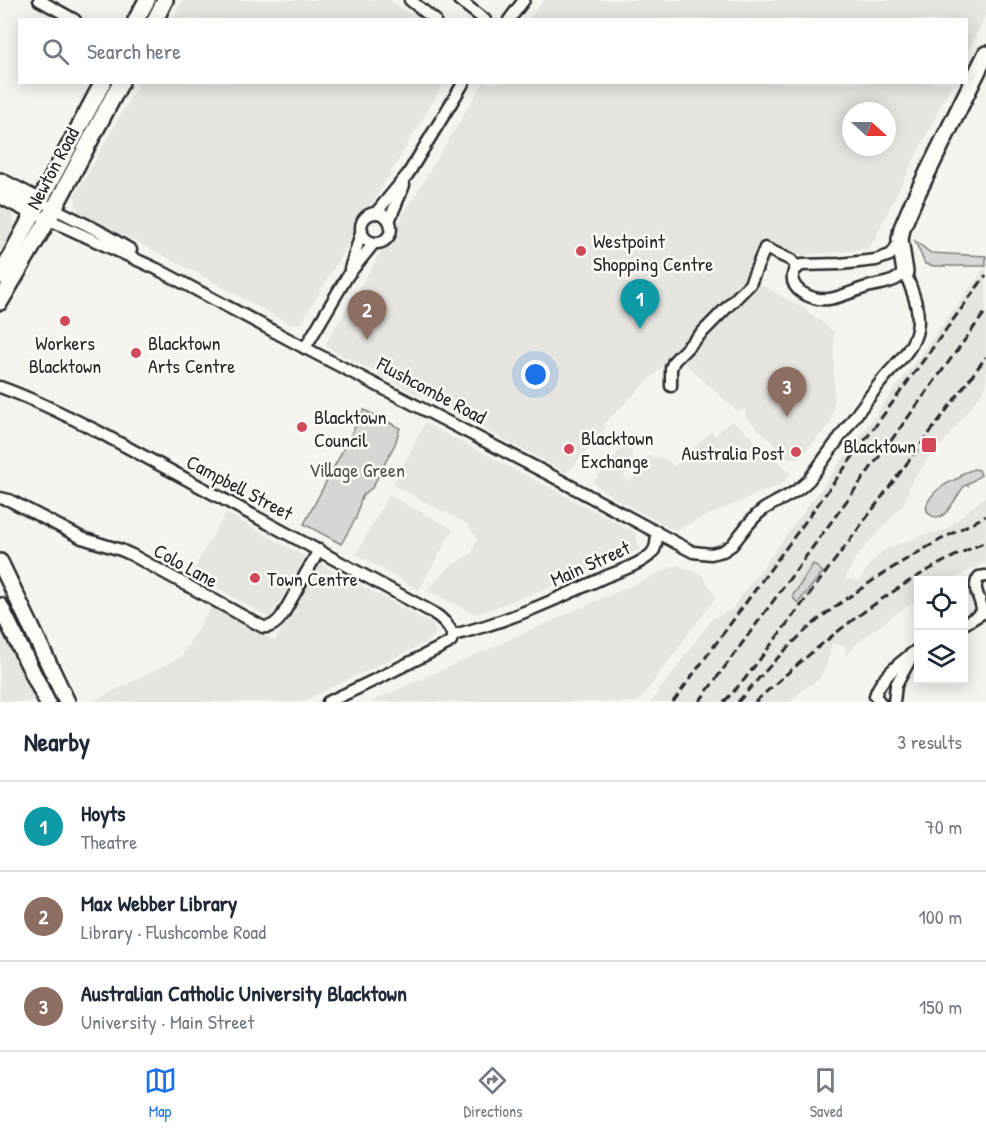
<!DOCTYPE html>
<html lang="en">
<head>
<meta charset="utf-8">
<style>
  body { margin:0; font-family:"Patrick Hand",sans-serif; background:#f6f6f7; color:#1f2937 }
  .controls { position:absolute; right:18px; bottom:18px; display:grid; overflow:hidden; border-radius:0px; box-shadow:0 3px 15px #0003 }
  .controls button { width:54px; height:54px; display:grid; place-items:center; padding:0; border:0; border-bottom:2px solid #e0e1e3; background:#fff; color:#1f2937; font:30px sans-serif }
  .compass { position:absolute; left:842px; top:102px; width:54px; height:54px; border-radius:50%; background:#fff; box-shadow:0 3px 15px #0003; rotate:111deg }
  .you { position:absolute; left:536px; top:375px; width:21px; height:21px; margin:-15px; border:4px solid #fff; border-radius:50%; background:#1a73e8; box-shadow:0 0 0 9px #1a73e833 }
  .badge { display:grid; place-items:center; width:39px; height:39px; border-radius:50%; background:#1a73e8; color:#fff; font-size:20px; font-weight:700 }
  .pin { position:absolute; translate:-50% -50px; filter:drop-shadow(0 2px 3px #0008) }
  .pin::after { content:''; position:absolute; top:32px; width:21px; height:18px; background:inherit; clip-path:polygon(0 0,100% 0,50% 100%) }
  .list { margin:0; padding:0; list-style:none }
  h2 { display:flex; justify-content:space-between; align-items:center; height:78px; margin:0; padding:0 24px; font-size:26px }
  h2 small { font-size:20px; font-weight:400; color:#747a83 }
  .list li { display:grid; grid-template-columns:39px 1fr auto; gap:18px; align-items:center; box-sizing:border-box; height:90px; padding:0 24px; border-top:2px solid #e0e1e3 }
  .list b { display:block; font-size:22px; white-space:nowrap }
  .list p { margin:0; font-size:20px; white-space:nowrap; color:#747a83 }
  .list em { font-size:20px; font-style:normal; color:#747a83 }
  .icon { flex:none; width:33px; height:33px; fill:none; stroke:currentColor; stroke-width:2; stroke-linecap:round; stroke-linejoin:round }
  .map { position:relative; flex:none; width:986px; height:702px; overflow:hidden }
  .search { position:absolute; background:#fff; box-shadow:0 3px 15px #0003; left:18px; right:18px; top:18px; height:66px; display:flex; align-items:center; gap:15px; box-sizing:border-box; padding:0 21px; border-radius:0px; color:#747a83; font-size:22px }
  .sheet { height:348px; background:#fff }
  nav { display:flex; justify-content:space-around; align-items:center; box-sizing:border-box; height:84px; border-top:2px solid #e0e1e3; background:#fff; font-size:16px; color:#747a83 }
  nav a { display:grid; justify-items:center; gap:3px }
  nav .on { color:#1a73e8 }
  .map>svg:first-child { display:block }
  .built { fill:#e6e5e0; fill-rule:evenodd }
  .green { fill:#d7d6d2; stroke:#81807e; stroke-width:1.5 }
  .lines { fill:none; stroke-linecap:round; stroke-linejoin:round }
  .street-casing { stroke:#2b2b2b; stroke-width:15 }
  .secondary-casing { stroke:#2b2b2b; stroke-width:20 }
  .street { stroke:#fdfcf7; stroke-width:10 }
  .secondary { stroke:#fdfcf7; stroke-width:15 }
  .rail { stroke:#2b2b2b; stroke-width:3; stroke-dasharray:9 4.5; stroke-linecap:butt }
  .poi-dot { fill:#d1495b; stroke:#fdfcf7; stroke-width:2 }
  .labels { text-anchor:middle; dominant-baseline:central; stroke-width:5; stroke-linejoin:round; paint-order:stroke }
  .street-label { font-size:20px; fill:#2b2b2b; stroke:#fdfcf7 }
  .poi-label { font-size:20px; fill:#2b2b2b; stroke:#fdfcf7; text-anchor:start }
  .park-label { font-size:20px; fill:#565655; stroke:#fdfcf7 }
</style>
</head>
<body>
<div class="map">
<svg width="986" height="702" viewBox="0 0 986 702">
  <rect width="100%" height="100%" fill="#f5f4ef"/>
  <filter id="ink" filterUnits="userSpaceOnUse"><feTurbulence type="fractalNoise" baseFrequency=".0167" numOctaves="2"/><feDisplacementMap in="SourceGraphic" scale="12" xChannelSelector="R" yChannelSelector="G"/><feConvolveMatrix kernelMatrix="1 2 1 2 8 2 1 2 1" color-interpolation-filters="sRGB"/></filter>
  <g filter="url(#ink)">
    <!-- built -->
    <g class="built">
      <polygon points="182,0 389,0 416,19 174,19"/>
      <polygon points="544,0 986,0 986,14 967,54 966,20 529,19"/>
      <polygon points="139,83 139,82 444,83 301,323 290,324 182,265 78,212 75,196"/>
      <path d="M483 83H952L873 242 869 247 860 250 804 255 788 251 763 239 749 278 803 308 834 332V405L830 424 799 458H790L746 418 745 409 737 411 675 354 604 424 607 426 569 471 566 472 327 347 326 343ZM851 111H887V147H851Z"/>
      <polygon points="0,207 11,213 15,226 0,253"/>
      <polygon points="986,266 986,387 942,444 930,456 912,481 903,505 869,542 854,560 845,579 859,581 872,562 886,549 920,536 945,530 986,496 986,563 973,568 951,580 918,580 918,599 902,609 857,643 845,657 846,646 832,643 827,664 819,679 801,691 790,702 651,702 712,619 731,610"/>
      <polygon points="732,420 791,473 781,484 677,529 670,528 616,499 595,484 594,481 622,448 626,447 632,451 632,466 623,476 630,481 633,478 637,467 648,456 662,458 675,466 712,431 715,436"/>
      <polygon points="425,423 635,532 640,549 560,583 478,614 470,612 427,590 449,567 472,553 477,538 467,524 393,485"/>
      <polygon points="389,495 453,529 419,590 356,554"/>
      <polygon points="226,513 305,557 270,618 191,573"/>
      <polygon points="319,563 434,625 435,627 435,635 429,641 301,702 92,702 181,657 212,606 275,641"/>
      <polygon points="677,565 701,574 716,597 638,702 370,702"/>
      <polygon points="0,631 34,696 31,702 0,702"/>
    </g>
    <!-- green -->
    <g class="green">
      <polygon points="915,241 931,253 986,256 986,266 934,266 925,264"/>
      <polygon points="364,410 400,428 395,444 372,488 364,494 361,499 356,518 341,544 304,524"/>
      <path d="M974 469 979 470 981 475 968 484V486L965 485C959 492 950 511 943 515 933 521 923 512 928 502 933 490 950 481 961 477V474Z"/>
      <path d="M813 564 823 572 798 603 794 599 793 595C801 585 806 574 813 564Z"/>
    </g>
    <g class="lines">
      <!-- street casing -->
      <g class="street-casing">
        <g id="street">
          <polyline points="39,0 75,20"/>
          <polyline points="410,0 435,20"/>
          <polyline points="459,0 485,20"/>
          <polyline points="509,20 524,0"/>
          <polyline points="49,206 99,231 131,250"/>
          <polyline points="376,213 408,174 464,82"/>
          <circle cx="376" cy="228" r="15"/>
          <path d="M43 217 157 269 305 348 552 476 693 552 711 554 723 551 732 545C742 533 751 518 764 509 780 499 796 494 809 480 833 447 856 414 880 383 893 366 913 351 917 330 921 309 912 291 905 272 894 284 881 283 867 287 842 294 826 308 801 292 793 286 791 280 794 271L801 265 840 264 876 260 890 255 894 251 900 240"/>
          <polyline points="389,221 404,185"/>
          <polyline points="350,269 362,230"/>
          <polyline points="305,348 348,275 374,243"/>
          <polyline points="671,386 671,368 674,361 750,284 765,248 791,260 797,267"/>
          <path d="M0 387C34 399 66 415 99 432L432 612C442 618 449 625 453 635"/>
          <path d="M0 498 9 500 82 538 121 550 132 555 263 627C271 628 277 623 282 616L319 550"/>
          <path d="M982 613C983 599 970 590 979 577L986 576"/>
          <polyline points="964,624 986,611"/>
          <path d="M328 702C368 684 407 664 447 644L451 641 453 635C507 622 557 599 607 576 620 571 643 563 652 553 657 547 657 538 656 531"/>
          <path d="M880 702 875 696C879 679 904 659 918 649"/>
          <polyline points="894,702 896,685 911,658"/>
        </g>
      </g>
      <!-- secondary casing -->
      <g class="secondary-casing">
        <g id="secondary">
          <polyline points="136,20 147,0"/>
          <polyline points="155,20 165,0"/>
          <polyline points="0,181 40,202"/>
          <polyline points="0,195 35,213"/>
          <polyline points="905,272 900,240 902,228 914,200 986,54"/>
          <polyline points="0,276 103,82"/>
          <polyline points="0,302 48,220 121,82"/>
          <polyline points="0,562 67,702"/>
          <polyline points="0,606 47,702"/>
        </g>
      </g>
      <!-- street -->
      <use href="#street" class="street"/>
      <!-- secondary -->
      <use href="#secondary" class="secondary"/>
      <!-- rail -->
      <g class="rail">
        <polyline points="673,702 986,275"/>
        <polyline points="699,702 986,311"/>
        <polyline points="724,702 744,680 812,591 986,357"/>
        <path d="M738 702C763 673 789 644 818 620 830 610 843 601 855 593 897 563 940 539 986 516"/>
        <path d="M755 702C825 639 898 578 986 542"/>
      </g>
    </g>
  </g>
  <!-- markers -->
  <g class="poi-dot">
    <circle cx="581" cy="251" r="6"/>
    <circle cx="65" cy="321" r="6"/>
    <circle cx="136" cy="353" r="6"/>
    <circle cx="302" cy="427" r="6"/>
    <rect x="921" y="437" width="16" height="16" rx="3"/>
    <circle cx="569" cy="449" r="6"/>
    <circle cx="796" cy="452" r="6"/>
    <circle cx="255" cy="578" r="6"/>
  </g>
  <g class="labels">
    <!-- street labels -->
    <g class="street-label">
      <text transform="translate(52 168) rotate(-62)">Newton Road</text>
      <text transform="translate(432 390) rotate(28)">Flushcombe Road</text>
      <text transform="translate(240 487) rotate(28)">Campbell Street</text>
      <text transform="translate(590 563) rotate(-24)">Main Street</text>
      <text transform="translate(186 565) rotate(29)">Colo Lane</text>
    </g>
    <!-- poi labels -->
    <g class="poi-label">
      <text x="593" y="240">Westpoint<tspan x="593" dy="23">Shopping Centre</tspan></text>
      <text x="65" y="342" text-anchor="middle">Workers<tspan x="65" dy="23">Blacktown</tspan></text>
      <text x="148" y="342">Blacktown<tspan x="148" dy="23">Arts Centre</tspan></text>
      <text x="314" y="416">Blacktown<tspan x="314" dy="23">Council</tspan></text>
      <text x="581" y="437">Blacktown<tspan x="581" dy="23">Exchange</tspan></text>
      <text x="916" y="445" text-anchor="end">Blacktown</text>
      <text x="784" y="452" text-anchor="end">Australia Post</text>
      <text x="267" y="578">Town Centre</text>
    </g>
    <!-- park labels -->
    <g class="park-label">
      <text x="357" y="469">Village Green</text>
    </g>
  </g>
</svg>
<div class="controls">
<button><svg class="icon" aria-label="locate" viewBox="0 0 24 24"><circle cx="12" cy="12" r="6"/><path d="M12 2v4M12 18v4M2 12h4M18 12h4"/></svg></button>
<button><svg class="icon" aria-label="layers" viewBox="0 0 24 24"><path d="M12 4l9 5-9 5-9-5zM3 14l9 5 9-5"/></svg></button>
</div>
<svg class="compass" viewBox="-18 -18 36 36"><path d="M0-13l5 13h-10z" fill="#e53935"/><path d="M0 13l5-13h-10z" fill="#747a83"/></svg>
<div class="you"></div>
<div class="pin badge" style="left:640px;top:329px;background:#0f9aa8">1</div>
<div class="pin badge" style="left:367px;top:340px;background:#8d6e63">2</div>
<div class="pin badge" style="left:787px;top:417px;background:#8d6e63">3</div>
<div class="search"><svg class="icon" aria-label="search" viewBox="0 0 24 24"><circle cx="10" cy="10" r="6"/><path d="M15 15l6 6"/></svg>Search here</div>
</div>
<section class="sheet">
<h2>Nearby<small>3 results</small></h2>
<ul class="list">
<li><span class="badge" style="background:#0f9aa8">1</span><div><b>Hoyts</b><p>Theatre</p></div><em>70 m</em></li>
<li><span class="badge" style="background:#8d6e63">2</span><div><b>Max Webber Library</b><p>Library · Flushcombe Road</p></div><em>100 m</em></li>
<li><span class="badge" style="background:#8d6e63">3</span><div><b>Australian Catholic University Blacktown</b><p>University · Main Street</p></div><em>150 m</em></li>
</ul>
</section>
<nav>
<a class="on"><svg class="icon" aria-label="map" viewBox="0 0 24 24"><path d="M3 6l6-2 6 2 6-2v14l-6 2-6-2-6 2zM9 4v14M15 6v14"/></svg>Map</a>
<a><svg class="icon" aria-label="directions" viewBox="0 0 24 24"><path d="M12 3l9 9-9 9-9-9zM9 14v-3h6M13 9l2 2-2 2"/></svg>Directions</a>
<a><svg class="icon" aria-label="saved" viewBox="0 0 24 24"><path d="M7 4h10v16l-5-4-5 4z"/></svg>Saved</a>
</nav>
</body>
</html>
